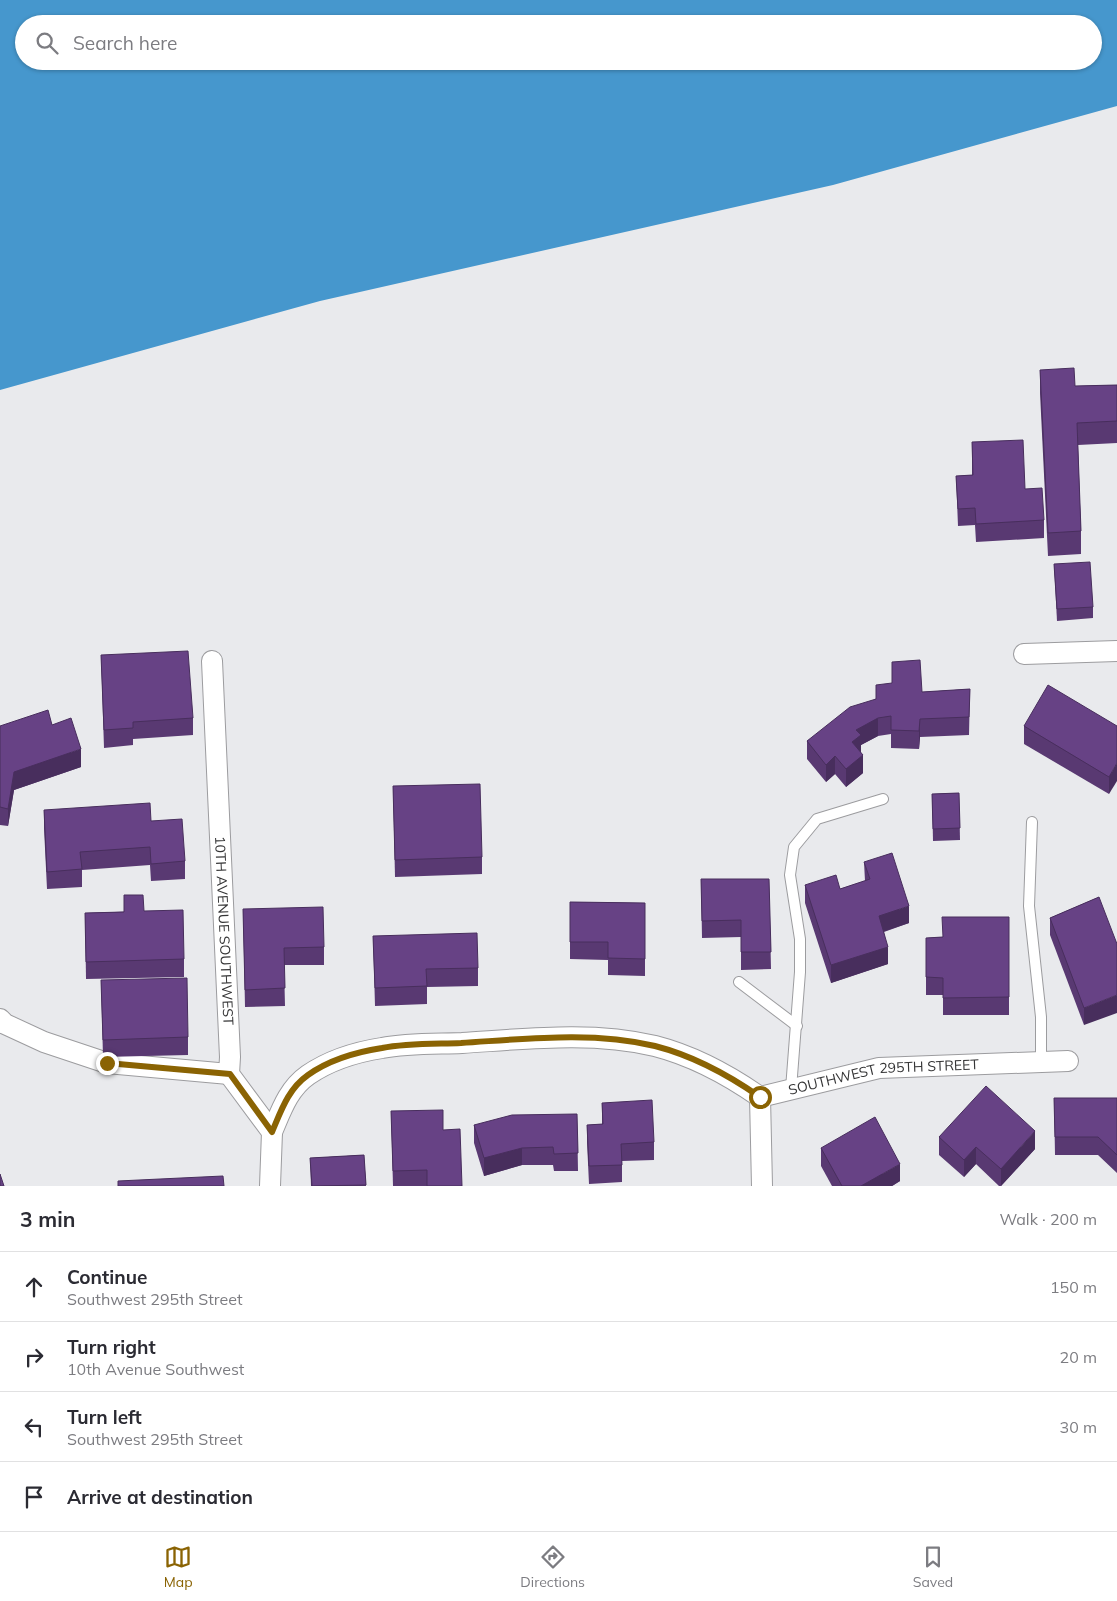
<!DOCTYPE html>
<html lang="en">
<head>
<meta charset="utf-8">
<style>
  body { margin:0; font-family:Mulish,sans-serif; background:#f2f2f3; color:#2b2b33 }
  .stop { position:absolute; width:15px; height:15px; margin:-11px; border:4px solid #8a6303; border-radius:50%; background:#fff }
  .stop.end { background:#8a6303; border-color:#fff; box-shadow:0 1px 5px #0008 }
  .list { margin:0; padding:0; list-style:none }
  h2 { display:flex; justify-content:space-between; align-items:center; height:65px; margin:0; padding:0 20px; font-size:21px }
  h2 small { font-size:16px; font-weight:400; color:#7c7c81 }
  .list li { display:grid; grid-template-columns:32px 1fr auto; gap:15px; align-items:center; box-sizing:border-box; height:70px; padding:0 20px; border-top:1px solid #e1e1e2 }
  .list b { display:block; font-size:19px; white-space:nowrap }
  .list p { margin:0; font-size:16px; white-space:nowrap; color:#7c7c81 }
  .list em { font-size:16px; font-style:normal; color:#7c7c81 }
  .icon { flex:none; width:28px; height:28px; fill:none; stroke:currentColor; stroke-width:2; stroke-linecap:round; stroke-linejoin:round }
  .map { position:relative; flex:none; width:1117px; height:1186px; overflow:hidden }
  .search { position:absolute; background:#fff; box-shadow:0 1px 4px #0004; left:15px; right:15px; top:15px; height:55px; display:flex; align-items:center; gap:12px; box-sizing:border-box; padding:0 18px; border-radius:28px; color:#7c7c81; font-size:19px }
  .sheet { height:345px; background:#fff }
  nav { display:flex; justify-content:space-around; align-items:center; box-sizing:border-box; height:70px; border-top:1px solid #e1e1e2; background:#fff; font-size:14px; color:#7c7c81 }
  nav a { display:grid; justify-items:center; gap:2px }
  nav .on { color:#8a6303 }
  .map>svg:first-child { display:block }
  .water { fill:#4697cd; fill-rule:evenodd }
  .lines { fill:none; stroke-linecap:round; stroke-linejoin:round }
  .service-casing { stroke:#9c9c9f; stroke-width:12 }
  .minor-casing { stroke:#9c9c9f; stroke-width:22 }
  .service { stroke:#fff; stroke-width:10 }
  .minor { stroke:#fff; stroke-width:20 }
  .wall { fill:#593972 }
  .shaded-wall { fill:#482e5d }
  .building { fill:#674285; stroke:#482e5d }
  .route { stroke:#8a6303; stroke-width:6 }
  .labels { text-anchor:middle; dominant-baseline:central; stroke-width:5; stroke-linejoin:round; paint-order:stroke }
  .street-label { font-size:14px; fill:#353536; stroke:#f6f7fa }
</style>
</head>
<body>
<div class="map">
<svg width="1117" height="1186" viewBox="0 0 1117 1186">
  <rect width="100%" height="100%" fill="#e9eaed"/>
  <!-- water -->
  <path class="water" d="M0 0H1117V106L833 185 320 301 0 390ZM24 24H1093V61H24Z"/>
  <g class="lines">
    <!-- service casing -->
    <g class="service-casing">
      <g id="service">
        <polyline points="1032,822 1029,906 1041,1017 1041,1061"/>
        <polyline points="739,982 797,1026"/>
        <polyline points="791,1089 800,972 800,939 790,875 794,847 817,819 883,799"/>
      </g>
    </g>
    <!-- minor casing -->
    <g class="minor-casing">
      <g id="minor">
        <polyline points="1024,654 1117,651"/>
        <path id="s1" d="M212 661 230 1057 229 1074 272 1132 270 1186"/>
        <polyline points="0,1019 5,1024 44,1042 107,1063 229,1074"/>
        <polyline points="760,1097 762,1186"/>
        <path id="s2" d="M272 1132C281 1111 288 1089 308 1075 330 1060 356 1052 382 1048 407 1043 436 1044 462 1043 525 1039 592 1031 655 1046 694 1056 727 1074 760 1097L879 1068 1068 1061"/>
      </g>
    </g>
    <!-- service -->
    <use href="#service" class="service"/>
    <!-- minor -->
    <use href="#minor" class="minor"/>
  </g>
  <!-- wall -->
  <g class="wall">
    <polygon points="1040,370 1075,386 1117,385 1117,443 1078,445 1081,531 1081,554 1048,556 1040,393"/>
    <polygon points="972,442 1025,489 1044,520 1044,538 976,542 975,525 958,526 956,476 972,475"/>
    <polygon points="1054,564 1093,607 1093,618 1057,621"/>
    <polygon points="101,655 193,718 193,735 133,739 133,745 104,748"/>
    <polygon points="892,662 922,692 970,689 969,735 920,737 919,749 891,748 891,734 878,736 861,745 861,752 863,773 846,787 835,774 826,782 807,759 807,741 876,699 892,683"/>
    <polygon points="52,725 81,767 14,790 8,826 0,825 0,726"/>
    <polygon points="1024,726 1117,726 1109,794 1024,744"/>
    <polygon points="393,786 482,857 482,874 395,877"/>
    <polygon points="959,793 960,840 933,841 932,794"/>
    <polygon points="44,810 151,821 185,861 185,879 151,881 150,865 82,870 82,887 47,889 44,828"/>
    <polygon points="864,862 909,923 884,932 888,964 831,983 805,903 805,885 840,889 865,881"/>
    <polygon points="701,879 769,879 771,969 741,970 741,937 702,938"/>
    <polygon points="1099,897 1084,1025 1050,935 1050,918"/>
    <polygon points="570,902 645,903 645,976 608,975 608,960 570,959"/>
    <polygon points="243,909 324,947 324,965 284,965 285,1006 245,1007"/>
    <polygon points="144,911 184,959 184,977 86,979 85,913"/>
    <polygon points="1009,917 1009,1015 943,1015 943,995 926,995 926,938 942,937"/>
    <polygon points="373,936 478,968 478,986 427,987 427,1004 375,1006"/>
    <polygon points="101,980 188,1037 188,1055 103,1057"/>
    <polygon points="1054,1098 1117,1098 1117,1173 1098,1155 1055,1155"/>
    <polygon points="602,1103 654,1142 654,1160 622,1161 622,1182 589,1184 587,1142 587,1125 602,1124"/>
    <polygon points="391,1111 443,1130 462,1186 393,1186"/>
    <polygon points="577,1114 578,1171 554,1171 553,1165 522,1165 484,1176 474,1143 474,1125"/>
    <polygon points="939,1137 1035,1149 1001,1186 999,1186 976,1164 964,1177 939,1155"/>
    <polygon points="821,1148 900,1181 892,1186 832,1186 821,1166"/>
    <polygon points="364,1155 366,1186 311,1186 310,1158"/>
  </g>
  <!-- shaded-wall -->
  <g class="shaded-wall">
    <polygon points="878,718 878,736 861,745 861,753 852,742 856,730"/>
    <polygon points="920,719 920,737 919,749 919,731"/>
    <polygon points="81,749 81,767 14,790 8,826 8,809 14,772"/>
    <polygon points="863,755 863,773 846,787 846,769"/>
    <polygon points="835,756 835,774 826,782 826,765"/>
    <polygon points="1117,763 1117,781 1109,794 1109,777"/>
    <polygon points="909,906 909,923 879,933 879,916"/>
    <polygon points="888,947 888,964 831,983 831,965"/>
    <polygon points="1117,995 1117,1013 1084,1025 1084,1008"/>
    <polygon points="1035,1131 1035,1149 1001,1186 1001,1169"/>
    <polygon points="976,1147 976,1164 964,1177 964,1160"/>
    <polygon points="522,1148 522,1165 484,1176 484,1158"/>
    <polygon points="900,1164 900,1181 892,1186 861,1186"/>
  </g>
  <!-- building -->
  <g class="building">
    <polygon points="1074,368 1075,386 1117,385 1117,421 1077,423 1081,531 1048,533 1040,370"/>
    <polygon points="1023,440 1025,489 1042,488 1044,520 976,524 975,508 958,509 956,476 973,475 972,442"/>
    <polygon points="1090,562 1093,607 1057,609 1054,564"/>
    <polygon points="188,651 193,718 133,722 133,728 104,730 101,655"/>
    <polygon points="920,660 922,692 970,689 969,717 920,719 919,731 891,730 891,716 878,718 856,730 861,735 852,742 863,755 846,769 835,756 826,765 807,741 850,707 876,699 876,685 892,683 892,662"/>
    <polygon points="1048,685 1117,726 1117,763 1109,777 1024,726"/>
    <polygon points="48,710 52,725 71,718 81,749 14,772 8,809 0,807 0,726"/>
    <polygon points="480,784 482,857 395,860 393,786"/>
    <polygon points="959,793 960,828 933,829 932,794"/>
    <polygon points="150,803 151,821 182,819 185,861 151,864 150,847 80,852 82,869 47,872 44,810"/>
    <polygon points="892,853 909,906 879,916 888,947 831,965 805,885 836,875 840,889 870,879 864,862"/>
    <polygon points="701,879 769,879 771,952 741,952 741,920 702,921"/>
    <polygon points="124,895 143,895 144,911 183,910 184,959 86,962 85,913 124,912"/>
    <polygon points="1099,897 1117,944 1117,995 1084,1008 1050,918"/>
    <polygon points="570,902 645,903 645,959 608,958 608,942 570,942"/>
    <polygon points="323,907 324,947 284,948 285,988 245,990 243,909"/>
    <polygon points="942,917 1009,917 1009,997 943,998 943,978 926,977 926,938 943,937"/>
    <polygon points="477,933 478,968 426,969 427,986 375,988 373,936"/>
    <polygon points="187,978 188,1037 103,1040 101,980"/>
    <polygon points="986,1086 1035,1131 1001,1169 976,1147 964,1160 939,1137"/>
    <polygon points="1054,1098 1117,1098 1117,1155 1098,1137 1055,1137"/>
    <polygon points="652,1100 654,1142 621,1144 622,1165 589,1166 587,1125 603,1124 602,1103"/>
    <polygon points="443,1110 443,1130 460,1129 462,1186 427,1186 427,1170 393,1171 391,1111"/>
    <polygon points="577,1114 578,1153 554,1154 553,1147 522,1148 484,1158 474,1125 512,1115"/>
    <polygon points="875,1117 900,1164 861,1186 842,1186 821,1148"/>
    <polygon points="364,1155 366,1185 312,1186 310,1158"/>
    <polygon points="0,1174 4,1186 0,1186"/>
    <polygon points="223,1176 224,1186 118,1186 118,1181"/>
  </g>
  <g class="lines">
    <!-- route -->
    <path class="route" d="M107 1063 230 1074 272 1132C281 1111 288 1089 308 1075 329 1060 356 1052 382 1048 407 1043 436 1044 461 1043 525 1039 592 1031 655 1046 694 1056 727 1074 760 1097"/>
  </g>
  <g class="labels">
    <!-- street labels -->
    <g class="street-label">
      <text stroke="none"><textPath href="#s1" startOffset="270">10TH AVENUE SOUTHWEST</textPath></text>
      <text stroke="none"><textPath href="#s2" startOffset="665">SOUTHWEST 295TH STREET</textPath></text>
    </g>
  </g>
</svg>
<div class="stop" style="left:760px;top:1097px"></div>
<div class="stop end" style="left:107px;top:1063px"></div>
<div class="search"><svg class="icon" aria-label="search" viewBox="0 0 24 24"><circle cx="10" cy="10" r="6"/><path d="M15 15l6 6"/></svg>Search here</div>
</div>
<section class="sheet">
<h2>3 min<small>Walk · 200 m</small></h2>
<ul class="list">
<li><svg class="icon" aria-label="ahead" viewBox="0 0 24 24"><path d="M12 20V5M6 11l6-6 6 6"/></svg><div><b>Continue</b><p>Southwest 295th Street</p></div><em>150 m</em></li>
<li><svg class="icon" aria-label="right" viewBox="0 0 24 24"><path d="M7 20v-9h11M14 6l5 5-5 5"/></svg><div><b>Turn right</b><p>10th Avenue Southwest</p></div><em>20 m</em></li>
<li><svg class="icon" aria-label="left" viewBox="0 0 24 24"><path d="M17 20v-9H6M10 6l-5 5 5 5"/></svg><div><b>Turn left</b><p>Southwest 295th Street</p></div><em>30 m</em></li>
<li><svg class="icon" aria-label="arrive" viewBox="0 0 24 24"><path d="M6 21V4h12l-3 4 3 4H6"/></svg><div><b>Arrive at destination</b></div></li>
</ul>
</section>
<nav>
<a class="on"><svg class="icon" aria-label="map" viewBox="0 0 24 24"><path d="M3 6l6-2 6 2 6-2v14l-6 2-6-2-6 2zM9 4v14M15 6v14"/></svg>Map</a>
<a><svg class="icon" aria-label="directions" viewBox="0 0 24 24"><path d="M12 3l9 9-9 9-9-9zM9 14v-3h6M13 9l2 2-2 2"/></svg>Directions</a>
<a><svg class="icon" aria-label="saved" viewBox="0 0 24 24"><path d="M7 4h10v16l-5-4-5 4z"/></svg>Saved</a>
</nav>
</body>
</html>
